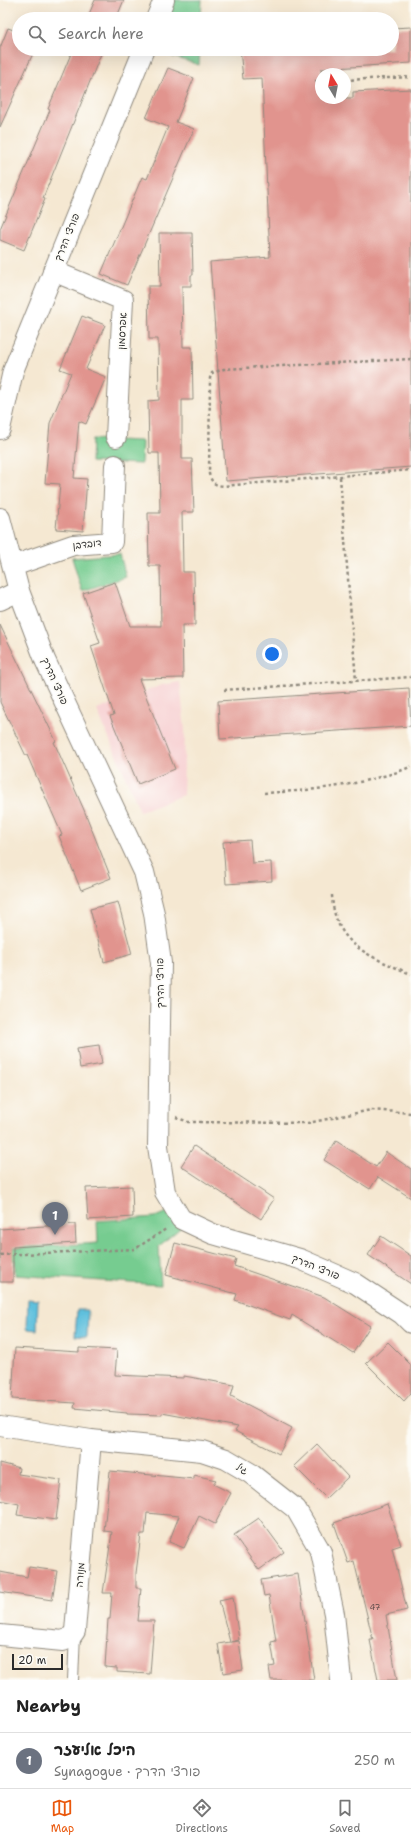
<!DOCTYPE html>
<html lang="en">
<head>
<meta charset="utf-8">
<style>
  body { margin:0; font-family:"Shantell Sans","Playpen Sans Hebrew",sans-serif; background:#f6f6f6; color:#222 }
  .compass { position:absolute; left:315px; top:68px; width:36px; height:36px; border-radius:50%; background:#fff; box-shadow:0 4px 16px #0002; rotate:350deg }
  .scale { position:absolute; left:12px; bottom:10px; width:51px; box-sizing:border-box; padding-left:4px; border:2px solid #2b2b2b; border-top:0; font-size:11px; line-height:14px; white-space:nowrap; color:#2b2b2b; -webkit-text-stroke:3px #fdfcf7; paint-order:stroke }
  .you { position:absolute; left:272px; top:654px; width:14px; height:14px; margin:-10px; border:3px solid #fff; border-radius:50%; background:#1a73e8; box-shadow:0 0 0 6px #1a73e833 }
  .badge { display:grid; place-items:center; width:26px; height:26px; border-radius:50%; background:#ea580c; color:#fff; font-size:13px; font-weight:700 }
  .pin { position:absolute; translate:-50% -33px; filter:drop-shadow(0 1px 2px #0008) }
  .pin::after { content:''; position:absolute; top:21px; width:14px; height:12px; background:inherit; clip-path:polygon(0 0,100% 0,50% 100%) }
  .list { margin:0; padding:0; list-style:none }
  h2 { display:flex; justify-content:space-between; align-items:center; height:52px; margin:0; padding:0 16px; font-size:17px }
  h2 small { font-size:13px; font-weight:400; color:#767676 }
  .list li { display:grid; grid-template-columns:26px 1fr auto; gap:12px; align-items:center; box-sizing:border-box; height:56px; padding:0 16px; border-top:1px solid #e0e0e0 }
  .list b { display:block; font-size:15px; white-space:nowrap }
  .list p { margin:0; font-size:13px; white-space:nowrap; color:#767676 }
  .list em { font-size:13px; font-style:normal; color:#767676 }
  .icon { flex:none; width:22px; height:22px; fill:none; stroke:currentColor; stroke-width:2; stroke-linecap:round; stroke-linejoin:round }
  .map { position:relative; flex:none; width:411px; height:1680px; overflow:hidden }
  .search { position:absolute; background:#fff; box-shadow:0 4px 16px #0002; left:12px; right:12px; top:12px; height:44px; display:flex; align-items:center; gap:10px; box-sizing:border-box; padding:0 14px; border-radius:22px; color:#767676; font-size:15px }
  .sheet { height:108px; background:#fff }
  nav { display:flex; justify-content:space-around; align-items:center; box-sizing:border-box; height:56px; border-top:1px solid #e0e0e0; background:#fff; font-size:11px; color:#767676 }
  nav a { display:grid; justify-items:center; gap:2px }
  nav .on { color:#ea580c }
  .map>svg:first-child { display:block }
  .built { fill:#f7cfd1 }
  .green { fill:#76cc90; stroke:#507c5e }
  .water { fill:#5fc0dd; stroke:#457684 }
  .building { fill:#e1948e }
  .lines { fill:none; stroke-linecap:round; stroke-linejoin:round }
  .service-casing { stroke:#908a7e; stroke-width:12 }
  .minor-casing { stroke:#908a7e; stroke-width:22 }
  .path { stroke:#908a7e; stroke-width:2.5; stroke-dasharray:3 3; stroke-linecap:butt }
  .service { stroke:#fff; stroke-width:10 }
  .minor { stroke:#fff; stroke-width:20 }
  .labels { text-anchor:middle; dominant-baseline:central; stroke-width:3.5; stroke-linejoin:round; paint-order:stroke }
  .number-label { font-size:8px; fill:#584544 }
  .street-label { font-size:10px; fill:#2b2b2b; stroke:#fdfcf7 }
</style>
</head>
<body>
<div class="map">
<svg width="411" height="1680" viewBox="0 0 411 1680">
  <rect width="100%" height="100%" fill="#fdfcf7"/>
  <filter id="ink" filterUnits="userSpaceOnUse"><feTurbulence type="fractalNoise" baseFrequency=".025" numOctaves="2"/><feDisplacementMap in="SourceGraphic" scale="8" xChannelSelector="R" yChannelSelector="G"/><feConvolveMatrix kernelMatrix="1 2 1 2 8 2 1 2 1" color-interpolation-filters="sRGB"/></filter>
  <filter id="wash" filterUnits="userSpaceOnUse"><feTurbulence type="fractalNoise" baseFrequency=".012" numOctaves="4" result="noise"/><feDisplacementMap in="SourceGraphic" scale="16" xChannelSelector="R" yChannelSelector="G"/><feGaussianBlur stdDeviation="0.9" result="paint"/><feColorMatrix in="noise" values="0 0 0 0 0 0 0 0 0 0 0 0 0 0 0 0 0 1.4 0 .05"/><feComposite in="paint" operator="in"/></filter>
  <g filter="url(#wash)">
    <rect width="100%" height="100%" fill="#f5e8d2"/>
    <!-- built -->
    <polygon class="built" points="180,682 185,731 183,795 140,811 97,710 162,685"/>
    <!-- green -->
    <g class="green">
      <polygon points="168,0 202,0 201,19 160,19"/>
      <polygon points="149,49 200,49 199,65"/>
      <polygon points="92,439 142,441 141,464 91,462"/>
      <polygon points="120,554 126,577 82,591 72,558"/>
      <polygon points="174,1209 186,1223 159,1246 161,1285 15,1275 15,1260 0,1260 0,1249 98,1243 97,1221 155,1217"/>
    </g>
    <!-- water -->
    <g class="water">
      <polygon points="28,1299 38,1300 37,1330 27,1329"/>
      <polygon points="77,1310 88,1310 87,1337 75,1336"/>
    </g>
    <g id="blocks">
      <!-- building -->
      <g class="building">
        <polygon points="95,0 124,0 116,19 87,19"/>
        <polygon points="411,27 411,63 321,69 321,98 353,98 353,92 411,89 411,467 226,481 210,262 270,257 262,78 243,79 240,49 392,49 392,28"/>
        <polygon points="8,28 19,32 19,49 35,49 0,127 0,48"/>
        <polygon points="73,49 103,49 43,198 45,199 24,250 0,240 0,229 50,110 48,109"/>
        <polygon points="168,68 194,78 176,122 194,129 127,285 101,274 142,177 147,179 168,127 146,118"/>
        <polygon points="159,233 192,233 193,275 191,275 191,286 182,286 183,347 192,347 193,400 182,400 182,459 192,459 194,512 182,512 183,572 194,572 195,625 182,625 183,678 139,679 175,769 138,784 110,716 114,715 91,646 100,643 83,593 115,582 130,626 161,626 160,566 149,566 148,513 160,513 159,453 149,453 148,401 159,400 158,339 149,339 148,286 160,286"/>
        <polygon points="82,316 105,325 86,369 106,377 86,424 79,421 74,478 87,479 83,531 56,529 60,484 45,483 50,423 71,373 60,369"/>
        <polygon points="0,625 56,741 54,742 84,810 111,878 81,890 59,836 62,835 27,755 26,756 0,702"/>
        <polygon points="409,688 411,726 220,739 218,701"/>
        <polygon points="250,840 252,863 271,862 272,881 226,884 223,842"/>
        <polygon points="118,902 132,954 104,962 90,909"/>
        <polygon points="99,1045 102,1064 80,1068 77,1048"/>
        <polygon points="336,1141 376,1167 386,1152 411,1169 411,1198 378,1177 370,1189 324,1160"/>
        <polygon points="194,1146 274,1199 261,1219 181,1166"/>
        <polygon points="132,1186 133,1217 88,1220 86,1188"/>
        <polygon points="75,1224 76,1243 13,1247 13,1282 0,1282 0,1229"/>
        <polygon points="381,1236 411,1256 411,1284 368,1255"/>
        <polygon points="175,1243 236,1259 234,1266 324,1297 370,1326 353,1353 292,1315 290,1320 235,1300 237,1294 166,1275"/>
        <polygon points="388,1342 411,1365 411,1393 404,1401 366,1363"/>
        <polygon points="15,1348 79,1352 79,1348 117,1350 115,1375 184,1378 184,1376 234,1385 231,1396 292,1428 279,1454 235,1431 238,1427 162,1413 162,1415 127,1414 127,1413 74,1408 75,1403 12,1399"/>
        <polygon points="317,1444 348,1477 326,1498 294,1466"/>
        <polygon points="0,1463 19,1468 18,1474 61,1480 56,1520 17,1515 19,1504 0,1500"/>
        <polygon points="110,1471 194,1479 194,1475 216,1480 213,1484 231,1493 215,1524 199,1516 184,1548 169,1542 179,1516 147,1513 145,1534 141,1534 136,1573 136,1588 141,1588 138,1621 154,1621 150,1674 117,1672 117,1668 105,1667 108,1619 110,1619 112,1593 103,1593 112,1532 104,1531"/>
        <polygon points="387,1504 401,1545 392,1548 407,1610 386,1615 397,1680 378,1680 370,1640 373,1640 354,1561 348,1563 334,1523"/>
        <polygon points="259,1518 284,1552 259,1570 234,1535"/>
        <polygon points="29,1567 57,1571 52,1600 0,1592 0,1572 27,1577"/>
        <polygon points="298,1574 314,1680 271,1680 269,1667 275,1666 271,1642 276,1641 269,1595 264,1596 261,1580"/>
        <polygon points="233,1597 239,1640 231,1642 239,1641 243,1670 223,1673 218,1644 230,1642 219,1600"/>
      </g>
    </g>
  </g>
  <g filter="url(#ink)">
    <use href="#blocks" fill-opacity="0" stroke="#908a7e" stroke-width="1"/>
    <g class="lines">
      <!-- service casing -->
      <g class="service-casing">
        <polyline id="service" points="73,1680 75,1633"/>
      </g>
      <!-- minor casing -->
      <g class="minor-casing">
        <g id="minor">
          <polyline points="156,19 164,0"/>
          <polyline points="53,271 123,300 116,437"/>
          <polyline points="0,429 13,371 144,49"/>
          <polyline points="0,518 19,591 45,660 144,872 154,913 161,963 158,1146 165,1192 181,1219 213,1234 300,1259 355,1283 402,1314 411,1323"/>
          <polyline points="13,566 73,545 112,542 115,465"/>
          <polyline points="0,600 19,591"/>
          <polyline points="0,1426 91,1440 202,1451 226,1459 250,1473 296,1509 321,1552 334,1614 341,1680"/>
          <polyline points="0,1635 63,1641 70,1638 75,1631 91,1440"/>
        </g>
      </g>
      <!-- path -->
      <g class="path">
        <polyline points="345,80 411,77"/>
        <polyline points="315,81 321,81"/>
        <path d="M411 359 224 369 212 373 210 378 209 474C212 483 214 485 224 486L411 470"/>
        <polyline points="340,477 356,681"/>
        <polyline points="224,690 411,677"/>
        <path d="M264 793C303 791 339 788 376 778 388 775 400 772 411 766"/>
        <path d="M332 895C334 946 372 957 411 974"/>
        <polyline points="176,1117 188,1122 308,1123 371,1110 411,1113"/>
        <polyline points="0,1255 135,1249 166,1229"/>
      </g>
      <!-- service -->
      <use href="#service" class="service"/>
      <!-- minor -->
      <use href="#minor" class="minor"/>
    </g>
  </g>
  <g class="labels">
    <!-- number labels -->
    <g class="number-label">
      <text x="375" y="1607">47</text>
    </g>
    <!-- street labels -->
    <g class="street-label">
      <text transform="translate(67 237) rotate(-68)">פורצי הדרך</text>
      <text transform="translate(122 331) rotate(-87)">אפרסמון</text>
      <text transform="translate(87 544) rotate(-6)">דובדבן</text>
      <text transform="translate(55 681) rotate(66)">פורצי הדרך</text>
      <text transform="translate(160 983) rotate(-91)">פורצי הדרך</text>
      <text transform="translate(316 1267) rotate(22)">פורצי הדרך</text>
      <text transform="translate(242 1469) rotate(31)">גיל</text>
      <text transform="translate(80 1575) rotate(-85)">מנורה</text>
    </g>
  </g>
</svg>
<svg class="compass" viewBox="-18 -18 36 36"><path d="M0-13l5 13h-10z" fill="#e53935"/><path d="M0 13l5-13h-10z" fill="#767676"/></svg>
<div class="scale">20 m</div>
<div class="you"></div>
<div class="pin badge" style="left:55px;top:1235px;background:#6b7280">1</div>
<div class="search"><svg class="icon" aria-label="search" viewBox="0 0 24 24"><circle cx="10" cy="10" r="6"/><path d="M15 15l6 6"/></svg>Search here</div>
</div>
<section class="sheet">
<h2>Nearby<small></small></h2>
<ul class="list">
<li><span class="badge" style="background:#6b7280">1</span><div><b>היכל אליעזר</b><p>Synagogue · פורצי הדרך</p></div><em>250 m</em></li>
</ul>
</section>
<nav>
<a class="on"><svg class="icon" aria-label="map" viewBox="0 0 24 24"><path d="M3 6l6-2 6 2 6-2v14l-6 2-6-2-6 2zM9 4v14M15 6v14"/></svg>Map</a>
<a><svg class="icon" aria-label="directions" viewBox="0 0 24 24"><path d="M12 3l9 9-9 9-9-9zM9 14v-3h6M13 9l2 2-2 2"/></svg>Directions</a>
<a><svg class="icon" aria-label="saved" viewBox="0 0 24 24"><path d="M7 4h10v16l-5-4-5 4z"/></svg>Saved</a>
</nav>
</body>
</html>
